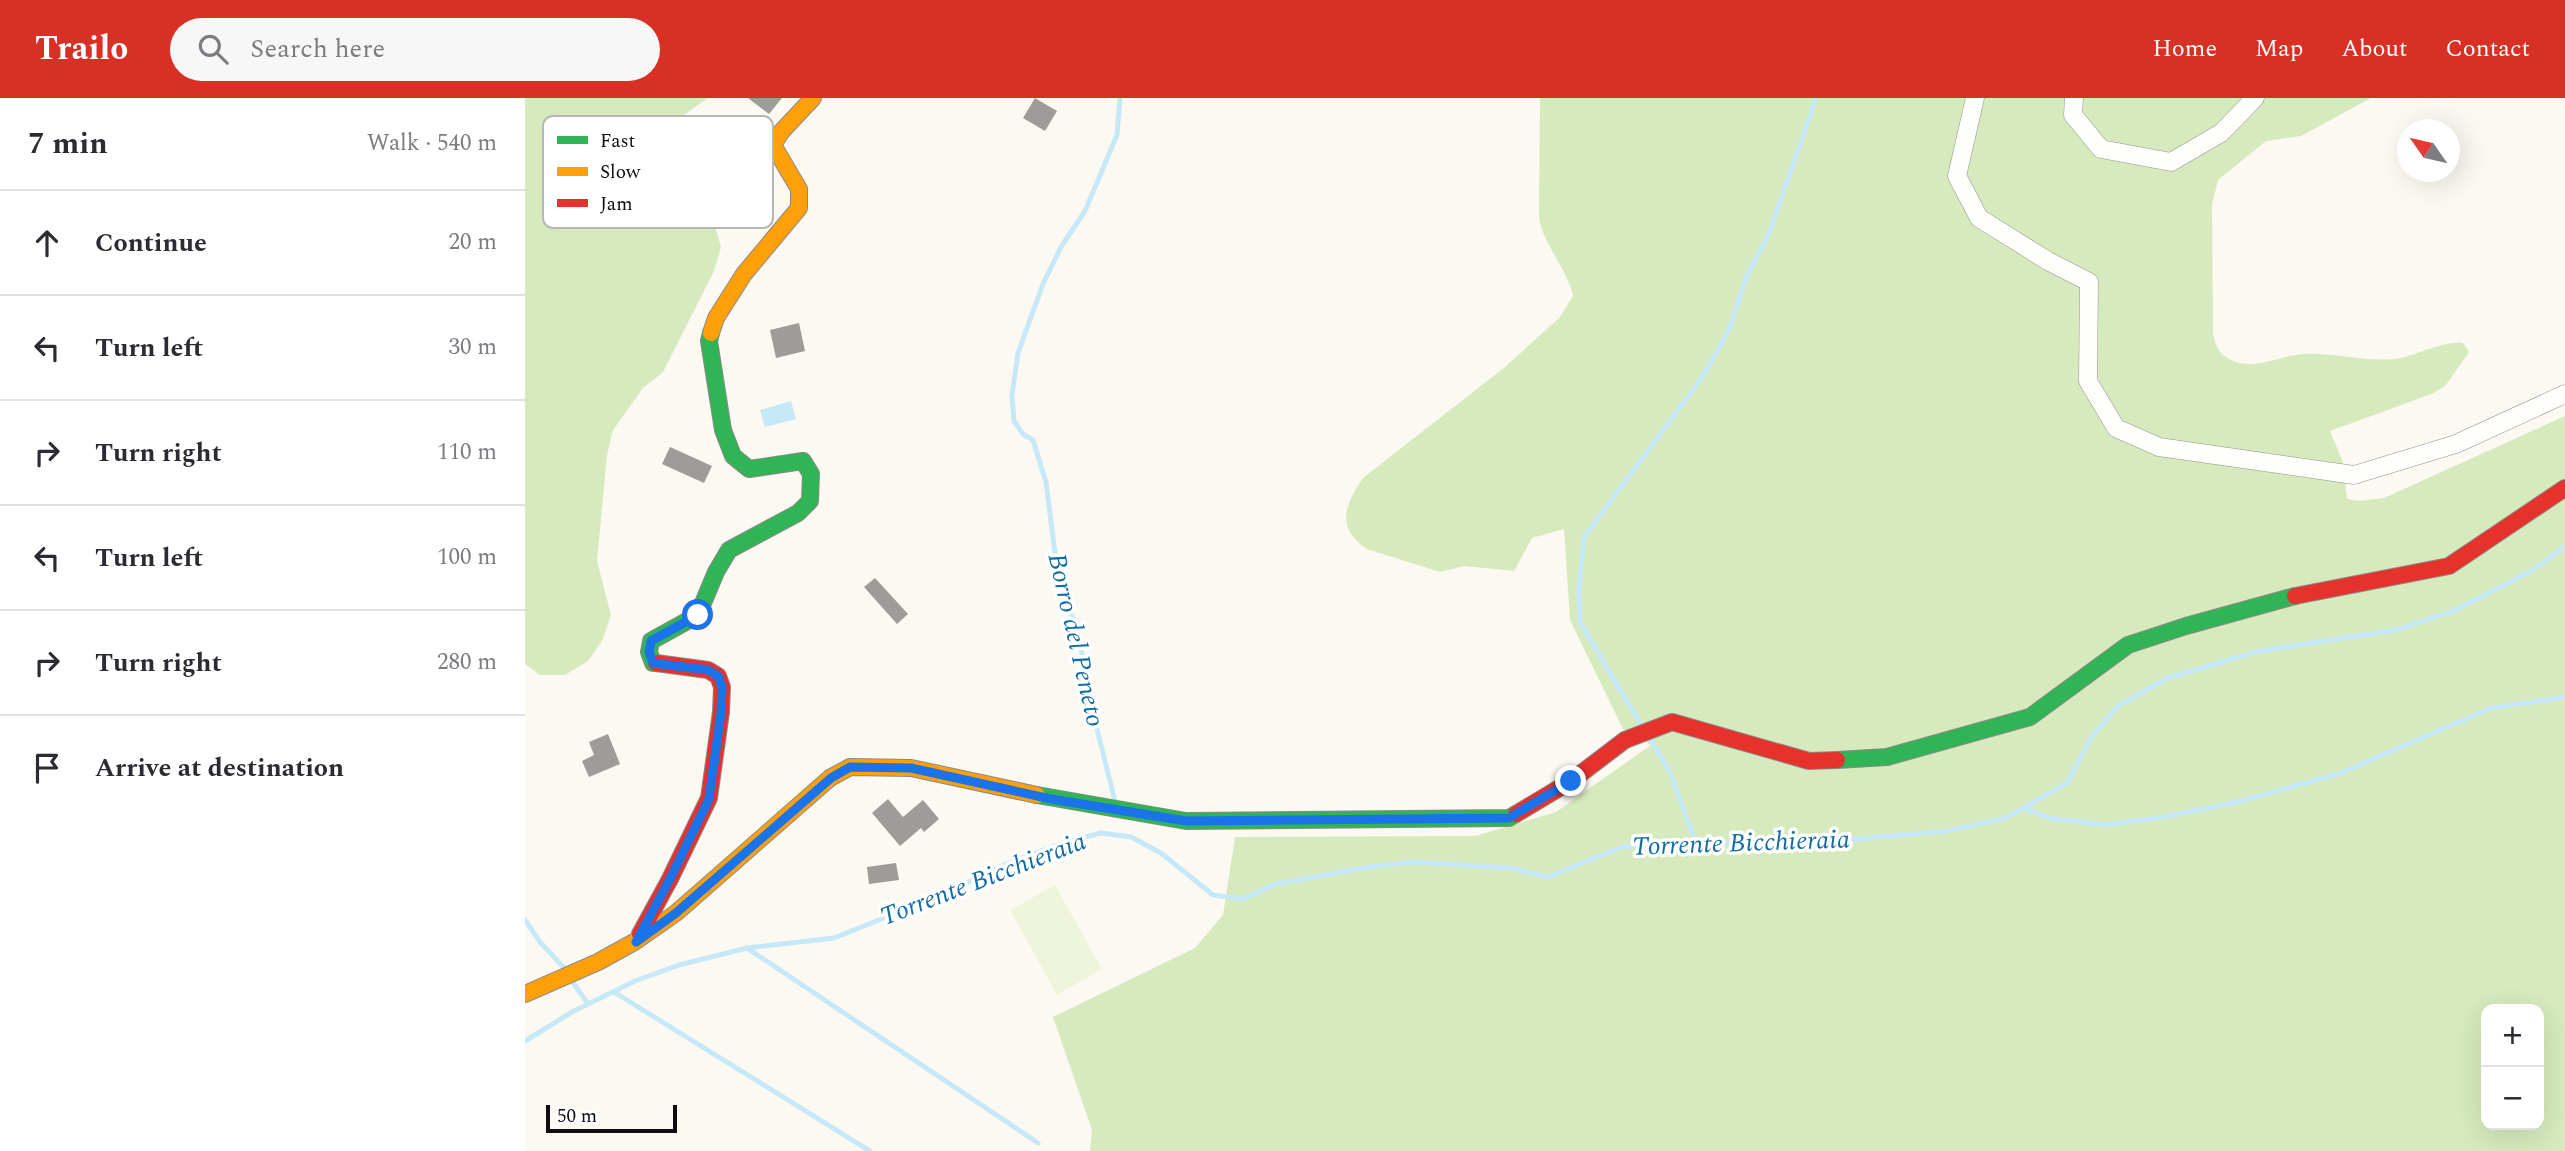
<!DOCTYPE html>
<html lang="en">
<head>
<meta charset="utf-8">
<style>
  body { margin:0; font-family:Spectral,serif; background:#f7f7f7; color:#2b2b33 }
  .controls { position:absolute; right:21px; bottom:21px; display:grid; overflow:hidden; border-radius:14px; box-shadow:0 7px 28px #0002 }
  .controls button { width:63px; height:63px; display:grid; place-items:center; padding:0; border:0; border-bottom:2px solid #e1e1e2; background:#fff; color:#2b2b33; font:35px sans-serif }
  .compass { position:absolute; left:1872px; top:21px; width:63px; height:63px; border-radius:50%; background:#fff; box-shadow:0 7px 28px #0002; rotate:304deg }
  .scale { position:absolute; left:21px; bottom:18px; width:131px; box-sizing:border-box; padding-left:7px; border:4px solid #0d0d0d; border-top:0; font-size:19px; line-height:24px; white-space:nowrap; color:#0d0d0d; -webkit-text-stroke:5px #fff; paint-order:stroke }
  .stop { position:absolute; width:21px; height:21px; margin:-16px; border:5px solid #1a73e8; border-radius:50%; background:#fff }
  .stop.end { background:#1a73e8; border-color:#fff; box-shadow:0 2px 7px #0008 }
  .list { margin:0; padding:0; list-style:none }
  h2 { display:flex; justify-content:space-between; align-items:center; height:91px; margin:0; padding:0 28px; font-size:30px }
  h2 small { font-size:23px; font-weight:400; color:#7c7c81 }
  .list li { display:grid; grid-template-columns:46px 1fr auto; gap:21px; align-items:center; box-sizing:border-box; height:105px; padding:0 28px; border-top:2px solid #e1e1e2 }
  .list b { display:block; font-size:26px; white-space:nowrap }
  .list em { font-size:23px; font-style:normal; color:#7c7c81 }
  .icon { flex:none; width:38px; height:38px; fill:none; stroke:currentColor; stroke-width:2; stroke-linecap:round; stroke-linejoin:round }
  .map { position:relative; flex:none; width:2040px; height:1053px; overflow:hidden }
  header { display:flex; align-items:center; gap:42px; box-sizing:border-box; height:98px; padding:0 35px; background:#d93025; color:#fff }
  header strong { font-size:33px }
  nav { display:flex; gap:38px; margin-inline-start:auto; font-size:24px }
  .search { width:490px; height:63px; background:#f7f7f7; display:flex; align-items:center; gap:18px; box-sizing:border-box; padding:0 24px; border-radius:38px; color:#7c7c81; font-size:26px }
  main { display:flex }
  aside { flex:1; background:#fff }
  .map>svg:first-child { display:block }
  .forest { fill:#d6eabe; fill-rule:evenodd }
  .pitch { fill:#eff5db }
  .water { fill:#c6e8f7 }
  .lines { fill:none; stroke-linecap:round; stroke-linejoin:round }
  .stream { stroke:#c6e8f7; stroke-width:5 }
  .building { fill:#9e9c98 }
  .street-casing { stroke:#949390; stroke-width:19 }
  .fast-casing { stroke:#8b8a87; stroke-width:18 }
  .slow-casing { stroke:#8b8a87; stroke-width:18 }
  .jam-casing { stroke:#8b8a87; stroke-width:18 }
  .street { stroke:#fefefd; stroke-width:18 }
  .fast { stroke:#30b455; stroke-width:16 }
  .slow { stroke:#ff9f0a; stroke-width:16 }
  .jam { stroke:#e5322d; stroke-width:16 }
  .route { stroke:#1a73e8; stroke-width:9 }
  .labels { text-anchor:middle; dominant-baseline:central; stroke-width:7; stroke-linejoin:round; paint-order:stroke }
  .water-label { font-size:26px; font-style:italic; fill:#116ba5; stroke:#fff }
  .key { fill:#fff; stroke:#b6b6b6; stroke-width:2 }
  .key-label { font-size:19px; fill:#0d0d0d }
</style>
</head>
<body>
<header>
<strong>Trailo</strong>
<div class="search"><svg class="icon" aria-label="search" viewBox="0 0 24 24"><circle cx="10" cy="10" r="6"/><path d="M15 15l6 6"/></svg>Search here</div>
<nav><a>Home</a><a>Map</a><a>About</a><a>Contact</a></nav>
</header>
<main>
<aside>
<h2>7 min<small>Walk · 540 m</small></h2>
<ul class="list">
<li><svg class="icon" aria-label="ahead" viewBox="0 0 24 24"><path d="M12 20V5M6 11l6-6 6 6"/></svg><div><b>Continue</b></div><em>20 m</em></li>
<li><svg class="icon" aria-label="left" viewBox="0 0 24 24"><path d="M17 20v-9H6M10 6l-5 5 5 5"/></svg><div><b>Turn left</b></div><em>30 m</em></li>
<li><svg class="icon" aria-label="right" viewBox="0 0 24 24"><path d="M7 20v-9h11M14 6l5 5-5 5"/></svg><div><b>Turn right</b></div><em>110 m</em></li>
<li><svg class="icon" aria-label="left" viewBox="0 0 24 24"><path d="M17 20v-9H6M10 6l-5 5 5 5"/></svg><div><b>Turn left</b></div><em>100 m</em></li>
<li><svg class="icon" aria-label="right" viewBox="0 0 24 24"><path d="M7 20v-9h11M14 6l5 5-5 5"/></svg><div><b>Turn right</b></div><em>280 m</em></li>
<li><svg class="icon" aria-label="arrive" viewBox="0 0 24 24"><path d="M6 21V4h12l-3 4 3 4H6"/></svg><div><b>Arrive at destination</b></div></li>
</ul>
</aside>
<div class="map">
<svg width="2040" height="1053" viewBox="0 0 2040 1053">
  <rect width="100%" height="100%" fill="#fbf9f2"/>
  <!-- forest -->
  <g class="forest">
    <polygon points="0,0 183,0 156,19 140,40 136,69 152,89 173,103 189,125 196,149 189,173 138,274 118,290 88,332 82,357 72,463 86,517 77,543 63,563 40,577 15,577 0,566"/>
    <path d="M1015 0H1846L1776 38 1741 43 1693 82 1687 107 1688 235C1690 246 1693 255 1704 261 1729 274 1752 258 1778 256 1808 254 1840 264 1870 261 1893 258 1914 243 1938 245L1944 254 1921 287 1909 295 1805 333 1818 364 1822 401 1834 403 1859 400 2040 318V1053H565L567 1032 528 919 670 850 698 817 710 739 950 738 1031 714 1126 647 1098 631 1045 522 1039 431 1007 440 989 473 939 468 915 474 842 451C810 429 820 407 838 380L980 269 1035 219 1048 198C1042 170 1019 148 1014 120ZM1961 911H2014V1027H1961Z"/>
  </g>
  <!-- pitch -->
  <polygon class="pitch" points="530,787 577,871 532,897 485,812"/>
  <!-- water -->
  <polygon class="water" points="266,303 271,321 240,329 235,312"/>
  <g class="lines">
    <!-- stream -->
    <g class="stream">
      <polyline points="1116,627 1055,524 1054,493 1059,439 1178,278 1204,232 1222,177 1243,138 1291,0"/>
      <polyline points="1125,641 1144,672 1170,743"/>
      <polyline points="590,703 571,627 552,530 534,487 521,384 508,342 498,336 489,323 487,297 493,255 518,186 536,149 560,113 592,37 595,0"/>
      <polyline points="1499,710 1524,720 1581,727 1639,719 1712,704 1816,675 1966,610 2040,599"/>
      <polyline points="0,822 15,844 40,871"/>
      <polyline points="222,850 513,1045"/>
      <polyline points="47,883 63,906"/>
      <polyline points="89,894 345,1053"/>
      <polyline points="0,943 47,914 110,883 154,867 222,850 309,840 416,797 486,764 540,744 576,735 606,739 636,755 688,797 718,801 751,786 844,769 890,764 986,770 1023,779 1097,749 1170,743 1255,748 1421,733 1481,720 1542,685 1567,638 1593,608 1643,580 1734,553 1871,532 1931,512 2008,472 2040,448"/>
    </g>
  </g>
  <!-- building -->
  <g class="building">
    <polygon points="223,0 257,0 244,16"/>
    <polygon points="510,0 532,13 520,33 498,20"/>
    <polygon points="274,225 280,253 251,260 245,232"/>
    <polygon points="145,349 187,368 179,385 137,366"/>
    <polygon points="350,480 383,516 372,526 339,489"/>
    <polygon points="83,636 95,666 64,679 57,663 69,657 64,644"/>
    <polygon points="363,701 378,719 398,702 414,721 399,734 396,730 375,748 347,715"/>
    <polygon points="371,765 374,782 344,786 342,769"/>
  </g>
  <g class="lines">
    <!-- street casing -->
    <g class="street-casing">
      <g id="street">
        <polyline points="1450,0 1432,78 1454,120 1523,163 1564,184 1563,283 1591,330 1634,349 1829,377 1931,346 2040,296"/>
        <polyline points="1549,0 1548,17 1576,51 1646,64 1696,35 1730,0"/>
      </g>
    </g>
    <!-- fast casing -->
    <g class="fast-casing">
      <g id="fast">
        <polyline points="131,565 128,565 124,554 126,543 173,517 191,474 204,452 273,415 285,403 286,376 278,363 224,371 208,358 198,332 184,243 186,235"/>
        <polyline points="1312,662 1362,659 1505,619 1603,547 1661,528 1770,498"/>
        <polyline points="512,697 661,723 984,720 991,716"/>
      </g>
    </g>
    <!-- slow casing -->
    <g class="slow-casing">
      <g id="slow">
        <polyline points="186,235 191,220 219,176 274,110 274,91 248,47 257,33 288,0"/>
        <polyline points="0,896 73,864 111,843 151,815 305,680 325,669 386,670 512,697"/>
      </g>
    </g>
    <!-- jam casing -->
    <g class="jam-casing">
      <g id="jam">
        <polyline points="1770,498 1924,468 2040,390"/>
        <polyline points="991,716 1046,683 1100,642 1147,624 1284,663 1312,662"/>
        <polyline points="115,836 145,781 184,700 196,614 197,589 193,578 183,572 131,565"/>
      </g>
    </g>
    <!-- street -->
    <use href="#street" class="street"/>
    <!-- fast -->
    <use href="#fast" class="fast"/>
    <!-- slow -->
    <use href="#slow" class="slow"/>
    <!-- jam -->
    <use href="#jam" class="jam"/>
  </g>
  <g class="lines">
    <!-- route -->
    <polyline class="route" points="173,517 126,543 124,554 128,565 183,572 193,578 197,589 196,614 184,701 145,781 111,844 151,815 306,680 325,669 386,670 526,701 661,723 984,720 1046,683"/>
  </g>
  <g class="labels">
    <!-- water labels -->
    <g class="water-label">
      <text transform="translate(551 542) rotate(77)">Borro del Peneto</text>
      <text transform="translate(1216 745) rotate(-2)">Torrente Bicchieraia</text>
      <text transform="translate(458 781) rotate(-21)">Torrente Bicchieraia</text>
    </g>
  </g>
  <!-- legend -->
  <rect x="18" y="18" width="230" height="112" rx="10" class="key"/>
  <rect x="32" y="38" width="31" height="8" fill="#30b455"/>
  <rect x="32" y="69" width="31" height="9" fill="#ff9f0a"/>
  <rect x="32" y="101" width="31" height="8" fill="#e5322d"/>
  <g class="key-label">
    <text x="75" y="49">Fast</text>
    <text x="75" y="80">Slow</text>
    <text x="75" y="112">Jam</text>
  </g>
</svg>
<div class="controls">
<button>+</button>
<button>−</button>
</div>
<svg class="compass" viewBox="-18 -18 36 36"><path d="M0-13l5 13h-10z" fill="#e53935"/><path d="M0 13l5-13h-10z" fill="#7c7c81"/></svg>
<div class="scale">50 m</div>
<div class="stop" style="left:173px;top:517px"></div>
<div class="stop end" style="left:1046px;top:683px"></div>
</div>
</main>
</body>
</html>
